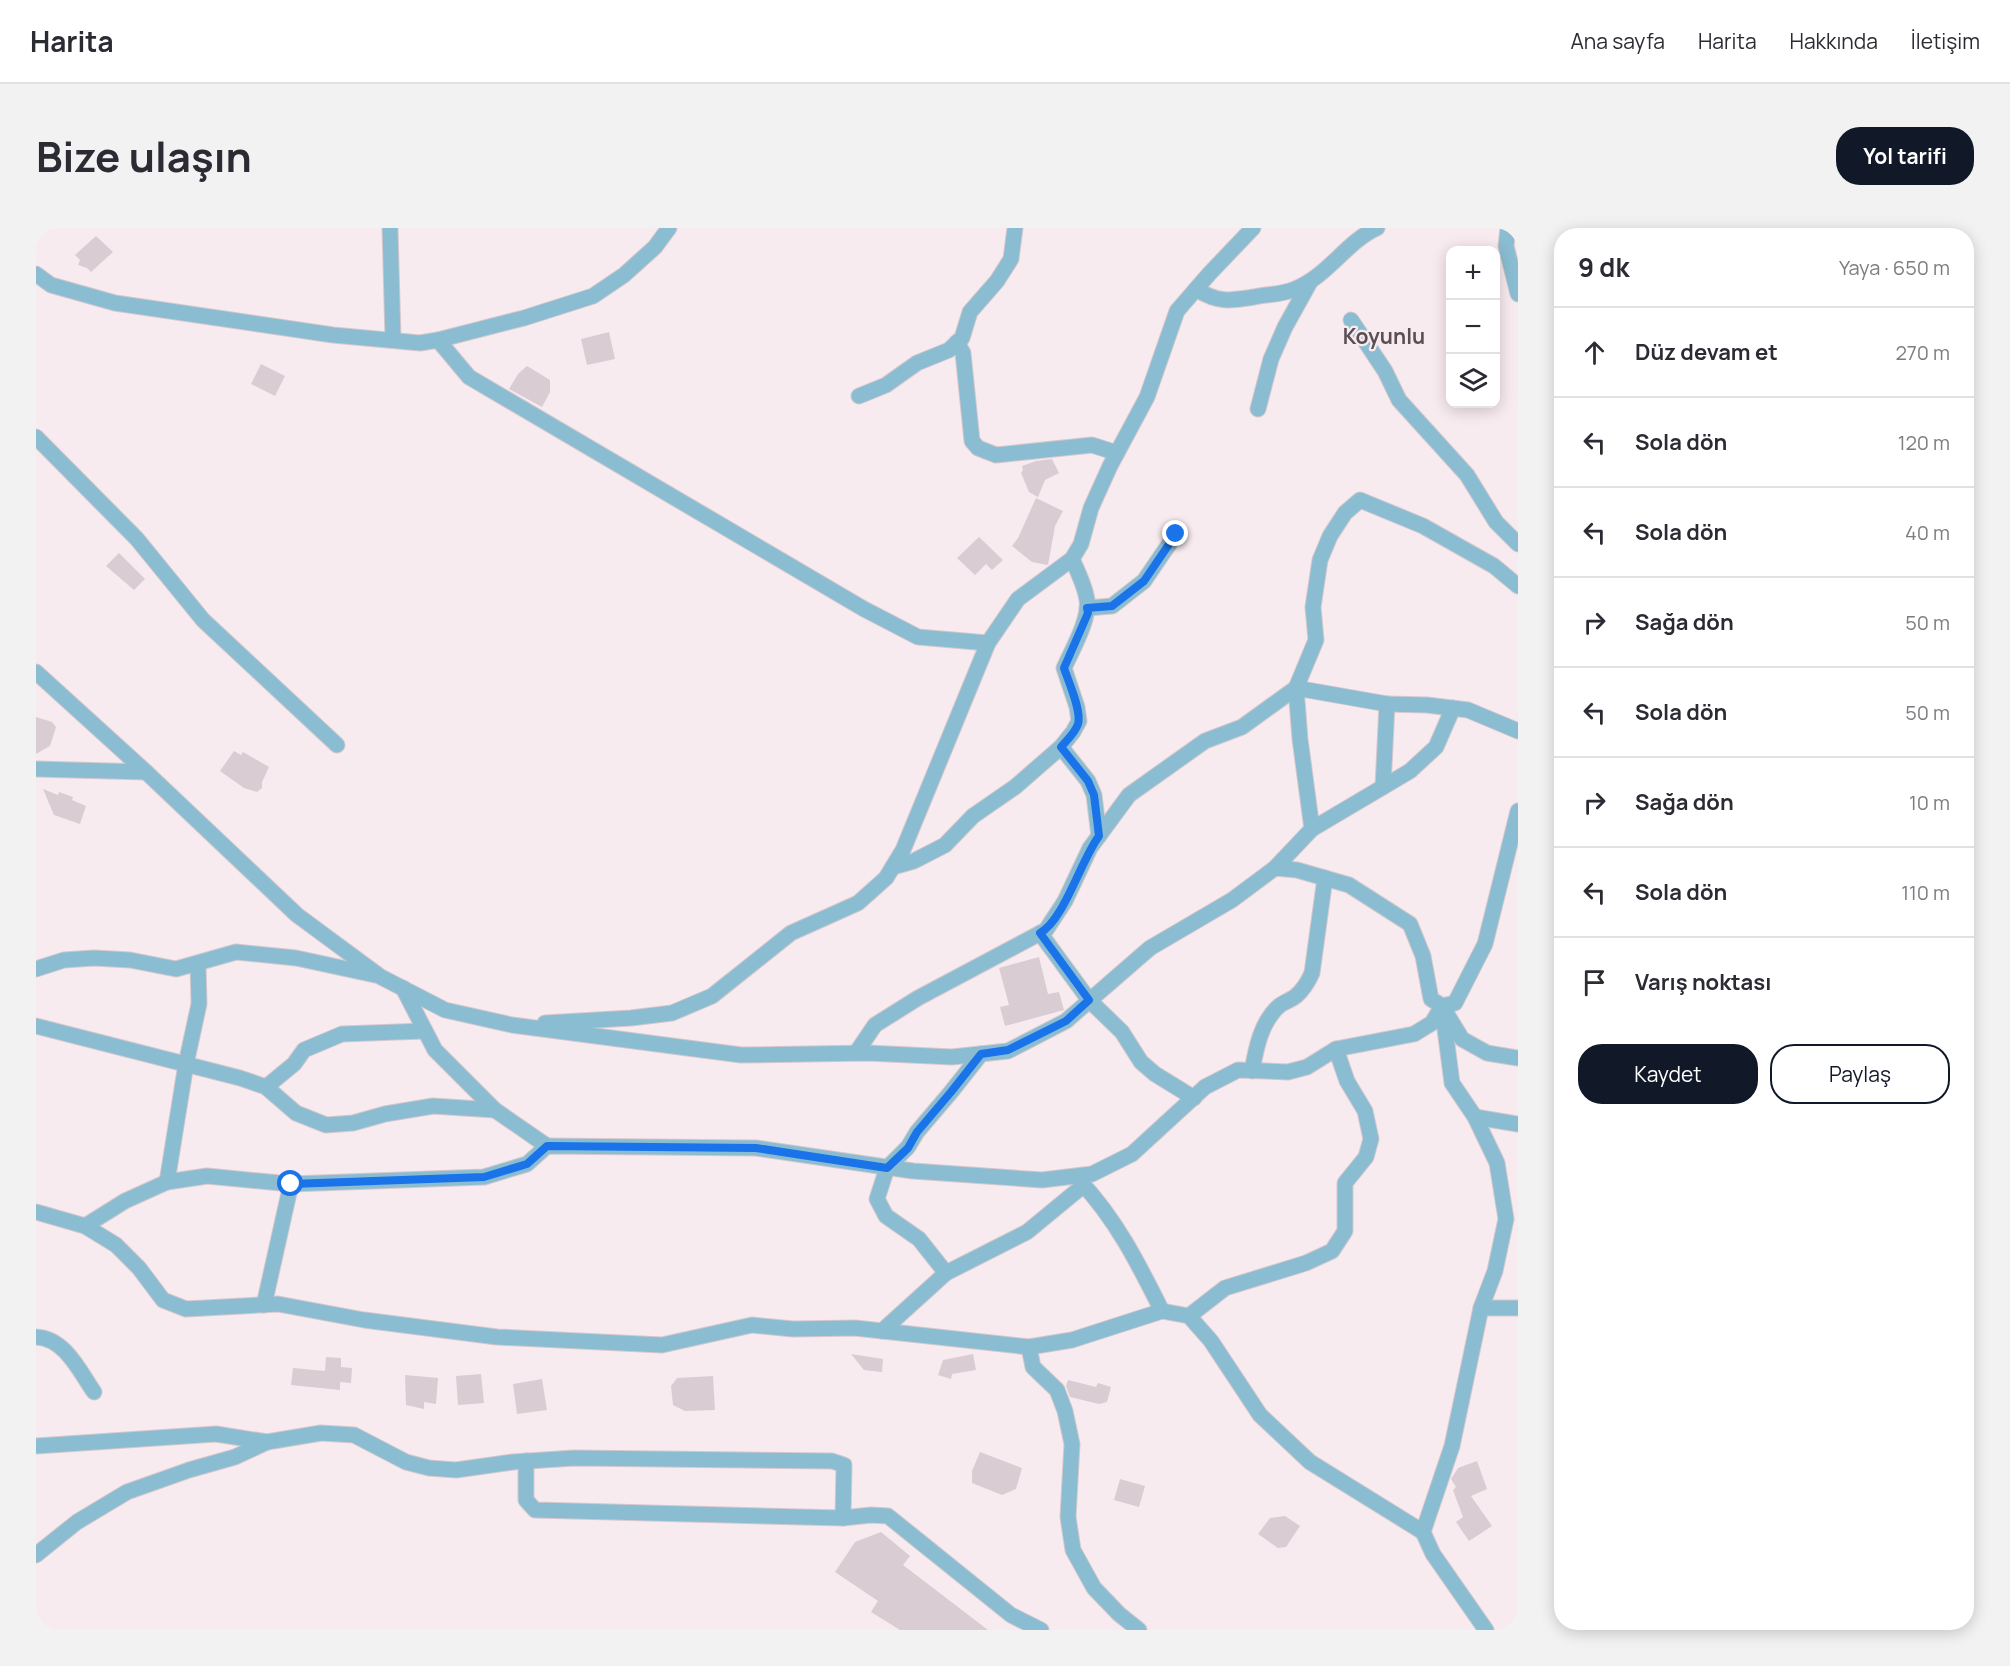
<!DOCTYPE html>
<html lang="tr">
<head>
<meta charset="utf-8">
<style>
  body { margin:0; font-family:Manrope,sans-serif; background:#f2f2f3; color:#2b2b33 }
  .controls { position:absolute; right:18px; top:18px; display:grid; overflow:hidden; border-radius:12px; box-shadow:0 3px 15px #0003 }
  .controls button { width:54px; height:54px; display:grid; place-items:center; padding:0; border:0; border-bottom:2px solid #e1e1e2; background:#fff; color:#2b2b33; font:30px sans-serif }
  .stop { position:absolute; width:18px; height:18px; margin:-14px; border:4px solid #1a73e8; border-radius:50%; background:#fff }
  .stop.end { background:#1a73e8; border-color:#fff; box-shadow:0 2px 6px #0008 }
  .list { margin:0; padding:0; list-style:none }
  h2 { display:flex; justify-content:space-between; align-items:center; height:78px; margin:0; padding:0 24px; font-size:26px }
  h2 small { font-size:20px; font-weight:400; color:#7c7c81 }
  .list li { display:grid; grid-template-columns:39px 1fr auto; gap:18px; align-items:center; box-sizing:border-box; height:90px; padding:0 24px; border-top:2px solid #e1e1e2 }
  .list b { display:block; font-size:22px; white-space:nowrap }
  .list em { font-size:20px; font-style:normal; color:#7c7c81 }
  .actions { display:flex; gap:12px; padding:18px 24px }
  .actions a { flex:1; padding:14px 0; border:2px solid #111827; border-radius:24px; text-align:center; font-size:21px; color:#111827 }
  .actions .main { background:#111827; color:#fff }
  .icon { flex:none; width:33px; height:33px; fill:none; stroke:currentColor; stroke-width:2; stroke-linecap:round; stroke-linejoin:round }
  .map { position:relative; flex:none; width:1482px; height:1402px; overflow:hidden; border-radius:24px }
  header { display:flex; align-items:center; gap:36px; box-sizing:border-box; height:84px; padding:0 30px; background:#fff; border-bottom:2px solid #e1e1e2 }
  header strong { font-size:28px }
  nav { display:flex; gap:33px; margin-inline-start:auto; font-size:21px }
  .intro { display:flex; align-items:center; justify-content:space-between; box-sizing:border-box; height:144px; padding:0 36px }
  h1 { margin:0; font-size:42px }
  .button { padding:15px 27px; border-radius:24px; background:#111827; color:#fff; font-size:21px; font-weight:700 }
  main { display:flex; gap:36px; padding:0 36px }
  aside { flex:1; background:#fff; border-radius:24px; box-shadow:0 3px 15px #0003 }
  .map>svg:first-child { display:block }
  .building { fill:#d9ccd2 }
  .lines { fill:none; stroke-linecap:round; stroke-linejoin:round }
  .minor-casing { stroke:#d4c8cd; stroke-width:17 }
  .minor { stroke:#8abdd2; stroke-width:15 }
  .route { stroke:#1a73e8; stroke-width:8 }
  .labels { text-anchor:middle; dominant-baseline:central; stroke-width:4.5; stroke-linejoin:round; paint-order:stroke }
  .quarter-label { font-size:21px; font-weight:bold; fill:#594e53; stroke:#f8ebf0 }
</style>
</head>
<body>
<header>
<strong>Harita</strong>
<nav><a>Ana sayfa</a><a>Harita</a><a>Hakkında</a><a>İletişim</a></nav>
</header>
<div class="intro"><h1>Bize ulaşın</h1><a class="button">Yol tarifi</a></div>
<main>
<div class="map">
<svg width="1482" height="1402" viewBox="0 0 1482 1402">
  <rect width="100%" height="100%" fill="#f8ebf0"/>
  <!-- building -->
  <g class="building">
    <polygon points="60,8 77,24 55,44 51,40 42,37 44,32 39,27"/>
    <polygon points="573,104 579,131 551,137 545,111"/>
    <polygon points="225,136 249,148 239,168 215,156"/>
    <polygon points="491,138 514,152 514,164 506,179 473,161 482,146"/>
    <polygon points="1016,231 1023,245 1009,252 1002,269 993,264 985,245 987,242 986,238 1000,233"/>
    <polygon points="1000,270 1027,283 1019,298 1012,337 996,334 976,318 982,310"/>
    <polygon points="943,309 967,332 956,342 950,336 939,347 921,330"/>
    <polygon points="83,325 109,351 98,362 70,338"/>
    <polygon points="0,489 16,494 20,499 14,518 0,526"/>
    <polygon points="198,523 205,527 207,524 233,539 226,554 226,560 221,564 208,560 184,543"/>
    <polygon points="7,561 22,567 23,564 37,569 36,572 50,578 44,596 18,587"/>
    <polygon points="1003,729 1012,766 1023,764 1028,782 969,798 964,779 973,777 963,740"/>
    <polygon points="815,1126 847,1131 846,1144 828,1142"/>
    <polygon points="937,1126 940,1142 916,1146 915,1151 902,1147 907,1132"/>
    <polygon points="290,1129 305,1130 305,1139 316,1140 315,1155 304,1154 304,1162 255,1157 257,1140 289,1143"/>
    <polygon points="445,1146 448,1175 422,1177 420,1148"/>
    <polygon points="369,1147 402,1150 400,1176 388,1174 388,1181 370,1177"/>
    <polygon points="677,1148 679,1182 649,1183 637,1177 635,1158 641,1150"/>
    <polygon points="506,1151 511,1182 481,1186 477,1156"/>
    <polygon points="1032,1152 1060,1159 1062,1155 1075,1159 1071,1174 1063,1176 1034,1169 1030,1158"/>
    <polygon points="944,1224 986,1240 980,1261 966,1267 936,1255 936,1243"/>
    <polygon points="1441,1233 1451,1261 1435,1268 1456,1298 1433,1313 1420,1294 1427,1289 1417,1262 1420,1259 1415,1251 1422,1240"/>
    <polygon points="1084,1251 1109,1258 1103,1279 1078,1272"/>
    <polygon points="1249,1288 1264,1298 1250,1319 1242,1320 1222,1306 1234,1290"/>
    <polygon points="845,1304 874,1328 867,1337 952,1402 864,1402 835,1384 842,1373 799,1344 819,1314"/>
  </g>
  <g class="lines">
    <!-- minor casing -->
    <g class="minor-casing">
      <g id="minor">
        <polyline points="354,0 357,111"/>
        <polyline points="1472,0 1470,18 1482,66"/>
        <polyline points="0,46 15,57 79,75 297,107 384,115 402,112 488,90 557,68 588,47 619,19 633,0"/>
        <path d="M1160 61C1182 75 1194 73 1218 69 1232 66 1245 67 1259 61 1292 48 1310 14 1341 0"/>
        <polyline points="1315,92 1349,143 1363,172 1431,247 1460,294 1482,316"/>
        <polyline points="402,112 433,149 828,381 882,409 952,415"/>
        <polyline points="921,114 927,125 936,213 942,220 960,227 1056,217 1081,225"/>
        <polyline points="823,168 850,157 881,135 913,122 926,110 934,84 961,53 975,31 979,0"/>
        <polyline points="1222,181 1235,131 1249,99 1274,54"/>
        <polyline points="0,209 101,311 167,392 301,517"/>
        <polyline points="1051,380 1076,378 1108,353 1140,306"/>
        <polyline points="0,444 110,544 261,687 345,749 409,782 476,797 705,827 832,825 916,829 972,823 1030,793 1114,720 1196,672 1239,640 1261,642 1313,657 1374,696 1387,728 1395,771 1406,778 1419,775 1449,716 1482,583"/>
        <polyline points="1025,519 1052,553 1058,567 1063,608"/>
        <polyline points="0,541 110,544"/>
        <polyline points="1347,559 1351,476"/>
        <polyline points="1276,601 1264,511 1260,460 1280,412 1277,379 1284,332 1294,308 1309,285 1324,272 1387,298 1458,338 1482,358"/>
        <path d="M857 639 878 633 909 617 937 588 979 559 1025 519 1037 504 1043 493 1041 479 1028 440C1036 422 1054 391 1051 372 1049 358 1042 344 1036 331"/>
        <polyline points="1239,640 1276,601 1374,543 1400,519 1417,480"/>
        <polyline points="1004,705 1053,772 1086,804 1105,834 1119,846 1158,870"/>
        <polyline points="0,741 28,732 58,730 94,732 140,741 200,724 260,730 339,747"/>
        <polyline points="367,760 399,822 459,882 511,918"/>
        <polyline points="1409,783 1426,811 1451,825 1482,830"/>
        <polyline points="509,795 595,790 636,785 676,768 755,705 822,675 850,650 867,622 952,415 982,371 1036,331 1045,316 1055,280 1074,238 1111,169 1141,83 1174,45 1217,0"/>
        <polyline points="0,798 204,850 230,859 260,885 290,897 317,895 349,886 397,878 459,882"/>
        <polyline points="820,825 839,797 882,770 1010,702 1029,673 1054,620 1093,567 1169,513 1206,499 1260,460 1351,476 1391,477 1432,482 1482,503"/>
        <path d="M1216 843C1220 820 1225 794 1243 778 1248 774 1255 772 1260 768 1267 762 1272 754 1276 745L1289 650"/>
        <polyline points="230,859 258,836 268,822 306,806 389,803"/>
        <polyline points="1439,889 1482,896"/>
        <path d="M1043 952C1080 991 1102 1035 1126 1083"/>
        <polyline points="131,954 150,836 163,776 162,736"/>
        <polyline points="0,984 49,998 80,1017 103,1040 127,1072 150,1081 242,1076 328,1092 461,1109 626,1117 716,1097 757,1101 819,1100 993,1119 1036,1112 1126,1083 1153,1088 1175,1113 1224,1187 1274,1234 1387,1304 1416,1218 1445,1080 1459,1043 1470,991 1461,935 1439,889 1416,855 1406,778"/>
        <polyline points="49,998 89,973 131,954 171,948 255,956 448,949 491,936 511,918 720,920 877,943 1006,952 1056,946 1096,926 1169,859 1202,842 1252,844 1271,839 1300,821 1378,806 1396,795 1406,778"/>
        <polyline points="910,1045 883,1011 850,988 841,971 851,940 872,919 881,904 915,864 945,826"/>
        <polyline points="228,1077 255,956"/>
        <polyline points="1445,1080 1482,1080"/>
        <polyline points="1153,1088 1189,1060 1270,1035 1296,1023 1309,1003 1309,955 1330,929 1335,911 1329,883 1311,853 1300,821"/>
        <polyline points="846,1103 910,1045 991,1004 1048,957"/>
        <path d="M0 1109C29 1110 44 1144 58 1164"/>
        <polyline points="993,1119 997,1139 1021,1162 1029,1183 1036,1216 1032,1289 1037,1322 1058,1360 1083,1386 1103,1402"/>
        <polyline points="0,1218 180,1206 231,1214 285,1205 318,1207 370,1234 393,1240 420,1242 477,1234 538,1230 796,1233 808,1237 807,1290"/>
        <polyline points="490,1233 490,1272 499,1282 807,1290 835,1287 852,1288 975,1387 1005,1402"/>
        <polyline points="1387,1304 1397,1326 1450,1402"/>
        <polyline points="0,1327 41,1294 91,1264 153,1242 199,1229 231,1214"/>
      </g>
    </g>
    <!-- minor -->
    <use href="#minor" class="minor"/>
  </g>
  <g class="lines">
    <!-- route -->
    <path class="route" d="M255 956 448 949 491 936 511 918 720 920 851 940 872 920 881 904 915 864 945 826 972 822 1030 793 1053 772 1004 705C1028 692 1045 632 1063 608L1058 567 1052 553 1025 519C1031 512 1039 505 1042 496 1046 483 1032 453 1028 440L1052 385 1051 380 1076 378 1108 353 1140 306"/>
  </g>
  <g class="labels">
    <!-- quarter labels -->
    <g class="quarter-label">
      <text x="1348" y="108">Koyunlu</text>
    </g>
  </g>
</svg>
<div class="controls">
<button>+</button>
<button>−</button>
<button><svg class="icon" aria-label="layers" viewBox="0 0 24 24"><path d="M12 4l9 5-9 5-9-5zM3 14l9 5 9-5"/></svg></button>
</div>
<div class="stop" style="left:255px;top:956px"></div>
<div class="stop end" style="left:1140px;top:306px"></div>
</div>
<aside>
<h2>9 dk<small>Yaya · 650 m</small></h2>
<ul class="list">
<li><svg class="icon" aria-label="ahead" viewBox="0 0 24 24"><path d="M12 20V5M6 11l6-6 6 6"/></svg><div><b>Düz devam et</b></div><em>270 m</em></li>
<li><svg class="icon" aria-label="left" viewBox="0 0 24 24"><path d="M17 20v-9H6M10 6l-5 5 5 5"/></svg><div><b>Sola dön</b></div><em>120 m</em></li>
<li><svg class="icon" aria-label="left" viewBox="0 0 24 24"><path d="M17 20v-9H6M10 6l-5 5 5 5"/></svg><div><b>Sola dön</b></div><em>40 m</em></li>
<li><svg class="icon" aria-label="right" viewBox="0 0 24 24"><path d="M7 20v-9h11M14 6l5 5-5 5"/></svg><div><b>Sağa dön</b></div><em>50 m</em></li>
<li><svg class="icon" aria-label="left" viewBox="0 0 24 24"><path d="M17 20v-9H6M10 6l-5 5 5 5"/></svg><div><b>Sola dön</b></div><em>50 m</em></li>
<li><svg class="icon" aria-label="right" viewBox="0 0 24 24"><path d="M7 20v-9h11M14 6l5 5-5 5"/></svg><div><b>Sağa dön</b></div><em>10 m</em></li>
<li><svg class="icon" aria-label="left" viewBox="0 0 24 24"><path d="M17 20v-9H6M10 6l-5 5 5 5"/></svg><div><b>Sola dön</b></div><em>110 m</em></li>
<li><svg class="icon" aria-label="arrive" viewBox="0 0 24 24"><path d="M6 21V4h12l-3 4 3 4H6"/></svg><div><b>Varış noktası</b></div></li>
</ul>
<div class="actions"><a class="main">Kaydet</a><a>Paylaş</a></div>
</aside>
</main>
</body>
</html>
